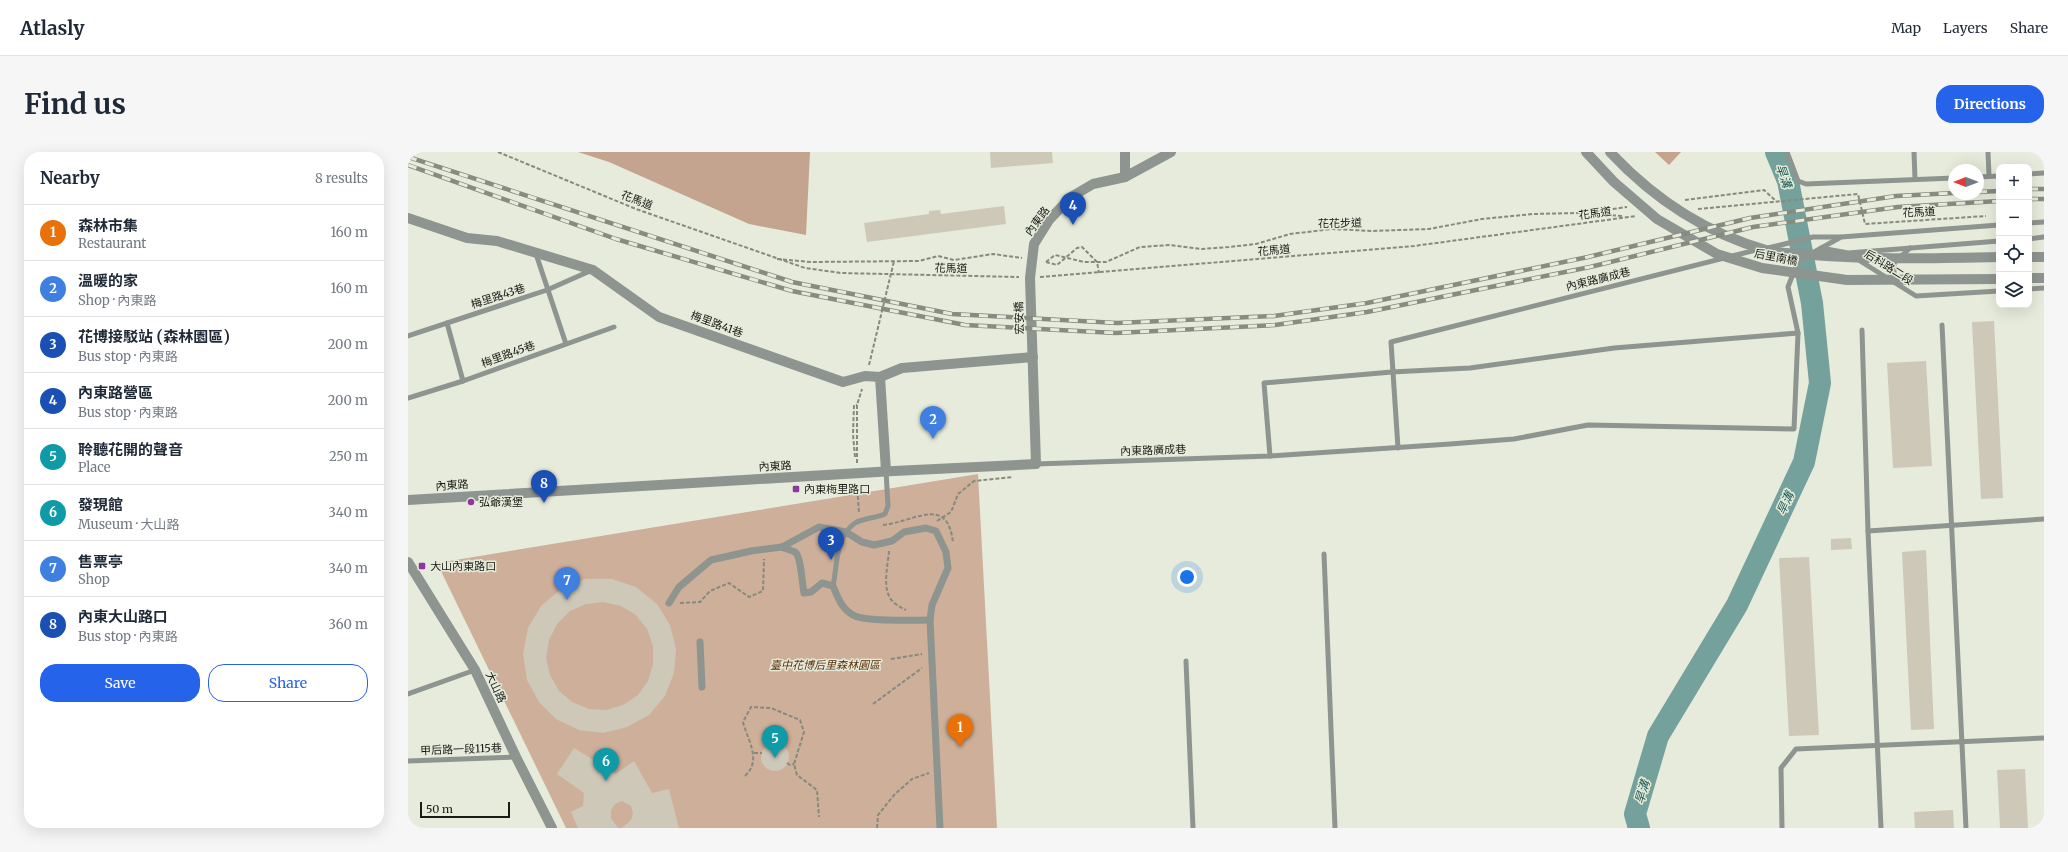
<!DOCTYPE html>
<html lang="en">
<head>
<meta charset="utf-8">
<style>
  body { margin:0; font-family:Merriweather,"Noto Sans TC",serif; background:#f6f6f7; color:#1f2937 }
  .controls { position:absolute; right:12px; top:12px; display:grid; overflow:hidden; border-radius:8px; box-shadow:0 4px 16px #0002 }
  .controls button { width:36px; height:36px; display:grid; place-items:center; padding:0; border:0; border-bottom:1px solid #e0e1e3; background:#fff; color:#1f2937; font:20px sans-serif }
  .compass { position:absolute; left:1540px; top:12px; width:36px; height:36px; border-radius:50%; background:#fff; box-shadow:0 4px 16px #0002; rotate:270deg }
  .scale { position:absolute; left:12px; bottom:10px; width:90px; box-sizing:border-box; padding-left:4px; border:2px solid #191b15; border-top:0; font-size:11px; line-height:14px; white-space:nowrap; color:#191b15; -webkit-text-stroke:3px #e6ebdb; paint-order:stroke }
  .you { position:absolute; left:779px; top:425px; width:14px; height:14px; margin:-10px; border:3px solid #fff; border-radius:50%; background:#1a73e8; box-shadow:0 0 0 6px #1a73e833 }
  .badge { display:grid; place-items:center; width:26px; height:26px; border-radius:50%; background:#2563eb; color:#fff; font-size:13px; font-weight:700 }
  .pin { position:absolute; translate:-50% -33px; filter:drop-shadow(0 1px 2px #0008) }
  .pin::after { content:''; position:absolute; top:21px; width:14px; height:12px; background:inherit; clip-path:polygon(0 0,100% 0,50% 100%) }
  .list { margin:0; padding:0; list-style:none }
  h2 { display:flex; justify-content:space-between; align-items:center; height:52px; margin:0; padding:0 16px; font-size:17px }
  h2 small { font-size:13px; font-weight:400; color:#747a83 }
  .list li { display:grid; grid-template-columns:26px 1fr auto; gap:12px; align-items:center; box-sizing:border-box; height:56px; padding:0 16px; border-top:1px solid #e0e1e3 }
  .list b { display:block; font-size:15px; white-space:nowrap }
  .list p { margin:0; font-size:13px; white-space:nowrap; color:#747a83 }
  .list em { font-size:13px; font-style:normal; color:#747a83 }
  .actions { display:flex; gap:8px; padding:12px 16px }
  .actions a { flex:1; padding:9px 0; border:1px solid #2563eb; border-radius:16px; text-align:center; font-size:14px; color:#2563eb }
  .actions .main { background:#2563eb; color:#fff }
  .icon { flex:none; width:22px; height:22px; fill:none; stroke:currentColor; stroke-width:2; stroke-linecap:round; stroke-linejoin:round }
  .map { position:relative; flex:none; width:1636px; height:676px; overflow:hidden; border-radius:16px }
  header { display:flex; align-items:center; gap:24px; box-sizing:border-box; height:56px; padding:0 20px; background:#fff; border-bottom:1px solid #e0e1e3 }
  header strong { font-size:19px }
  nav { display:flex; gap:22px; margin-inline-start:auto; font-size:14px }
  .intro { display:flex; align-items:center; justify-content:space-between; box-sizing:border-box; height:96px; padding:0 24px }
  h1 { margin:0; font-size:28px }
  .button { padding:10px 18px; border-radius:16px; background:#2563eb; color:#fff; font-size:14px; font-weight:700 }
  main { display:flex; gap:24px; padding:0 24px }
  aside { flex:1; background:#fff; border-radius:16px; box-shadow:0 4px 16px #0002 }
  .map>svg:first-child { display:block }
  .green { fill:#ceaf99 }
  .forest { fill:#c4a48e }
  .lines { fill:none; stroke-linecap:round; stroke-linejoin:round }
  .river { stroke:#74a19b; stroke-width:22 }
  .building { fill:#cec8b9; fill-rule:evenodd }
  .path { stroke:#868a7e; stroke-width:2; stroke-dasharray:4 2; stroke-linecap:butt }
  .service { stroke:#8e948f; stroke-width:5 }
  .pedestrian { stroke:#8e948f; stroke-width:7 }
  .minor { stroke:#8e948f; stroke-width:10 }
  .tertiary { stroke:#8e948f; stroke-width:10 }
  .rail-casing { stroke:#878b80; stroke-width:4.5 }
  .rail { stroke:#e6ebdb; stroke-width:3; stroke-dasharray:9; stroke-linecap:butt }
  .poi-dot { fill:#9036a1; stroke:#e6ebdb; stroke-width:1.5 }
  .labels { text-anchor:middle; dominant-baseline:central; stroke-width:3; stroke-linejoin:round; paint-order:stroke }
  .street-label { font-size:11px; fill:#191b15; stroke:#e6ebdb }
  .poi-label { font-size:11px; fill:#191b15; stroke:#e6ebdb; text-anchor:start }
  .park-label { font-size:11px; font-style:italic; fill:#5b3009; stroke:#e6ebdb }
  .water-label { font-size:12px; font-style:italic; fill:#1e5c56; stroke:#e6ebdb }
</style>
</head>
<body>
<header>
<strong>Atlasly</strong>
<nav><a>Map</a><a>Layers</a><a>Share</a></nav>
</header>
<div class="intro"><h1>Find us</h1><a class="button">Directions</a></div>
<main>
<aside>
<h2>Nearby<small>8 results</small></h2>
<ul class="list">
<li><span class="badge" style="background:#e8710a">1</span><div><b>森林市集</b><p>Restaurant</p></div><em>160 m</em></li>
<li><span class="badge" style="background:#3f7fe0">2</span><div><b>溫暖的家</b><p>Shop · 內東路</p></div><em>160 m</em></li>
<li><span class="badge" style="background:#1a4fb4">3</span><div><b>花博接駁站 (森林園區)</b><p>Bus stop · 內東路</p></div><em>200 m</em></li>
<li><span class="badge" style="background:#1a4fb4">4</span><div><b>內東路營區</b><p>Bus stop · 內東路</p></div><em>200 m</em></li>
<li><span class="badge" style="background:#0f9aa8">5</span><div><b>聆聽花開的聲音</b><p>Place</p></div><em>250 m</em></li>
<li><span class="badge" style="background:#0f9aa8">6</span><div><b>發現館</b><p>Museum · 大山路</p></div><em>340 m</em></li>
<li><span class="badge" style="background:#3f7fe0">7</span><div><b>售票亭</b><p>Shop</p></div><em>340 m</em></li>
<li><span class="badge" style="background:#1a4fb4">8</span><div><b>內東大山路口</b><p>Bus stop · 內東路</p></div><em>360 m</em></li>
</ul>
<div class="actions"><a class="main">Save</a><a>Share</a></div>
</aside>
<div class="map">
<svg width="1636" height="676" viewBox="0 0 1636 676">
  <rect width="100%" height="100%" fill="#e6ebdb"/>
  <!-- green -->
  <polygon class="green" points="570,322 589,676 158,676 29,411"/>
  <!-- forest -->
  <g class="forest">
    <polygon points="170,0 402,0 398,83 341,72 201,10"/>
    <polygon points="1247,0 1273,0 1261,13"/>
  </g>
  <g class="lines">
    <!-- river -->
    <polyline class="river" points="1231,676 1227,662 1250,584 1329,453 1396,310 1412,231 1404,151 1380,29 1368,0"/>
  </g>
  <!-- building -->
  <g class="building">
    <polygon points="582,0 644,0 645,11 583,16"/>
    <polygon points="596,54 598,72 459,90 456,71 521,62 521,59 532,58 533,62"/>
    <polygon points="1586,169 1595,346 1573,347 1564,170"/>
    <polygon points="1518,209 1524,314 1485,316 1479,211"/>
    <polygon points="1443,386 1444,397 1423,398 1423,387"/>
    <polygon points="1518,398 1526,577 1503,578 1494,400"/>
    <polygon points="1401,405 1411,583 1381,584 1371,406"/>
    <path d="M177 427H204L228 435 249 452 262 473 268 497 266 521 257 544 246 557 241 563 219 575 195 581 171 578 148 567 131 550 119 528 115 502 120 476 133 454 153 437ZM195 450 213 454 228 463 239 477 245 494V512L240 529 230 543 215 553 198 558 181 557 164 550 151 539 142 523 138 506 141 488 149 472 162 459 178 452Z"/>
    <circle cx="367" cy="605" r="14"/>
    <polygon points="166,596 208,622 226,609 244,641 261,637 271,676 214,676 223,668 225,661 223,654 214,649 207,652 203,658 203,666 210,676 170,676 163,660 175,654 176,641 149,622"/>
    <polygon points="1617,617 1620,676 1592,676 1589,618"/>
    <polygon points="1545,658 1546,676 1507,676 1506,660"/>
  </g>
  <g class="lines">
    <!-- path -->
    <g class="path">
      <polyline points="90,0 228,57 397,116 433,121 611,125"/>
      <polyline points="1277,48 1356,38 1368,49"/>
      <polyline points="1290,57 1450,42 1457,72 1578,64"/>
      <polyline points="1175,61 1219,55"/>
      <polyline points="369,107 403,110 511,109 530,104 546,108 585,102 614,106"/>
      <polyline points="638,110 647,103 676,110 698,110 732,95 762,93 794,97 821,95 848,92 882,82 924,77 964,79 1021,77 1074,67 1125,62 1169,61 1215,64"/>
      <polyline points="638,110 649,113 669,96 674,95 689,110 691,121"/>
      <polyline points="632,125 1006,94 1228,64"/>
      <polyline points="461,213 486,109"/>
      <polyline points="447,305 445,282 446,253 449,253"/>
      <polyline points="449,311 449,253 454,237"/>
      <polyline points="449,332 451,361"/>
      <polyline points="529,369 543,360 550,342 566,329 605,325"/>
      <path d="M475 373C506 370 540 342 545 391"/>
      <path d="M481 399C480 412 475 432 481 444 484 451 492 455 498 458"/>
      <polyline points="272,451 292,450 302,439 321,431 341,445 355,439 356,407"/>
      <polyline points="483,507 514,502"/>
      <polyline points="465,552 514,516"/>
      <polyline points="346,601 354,601"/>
      <polyline points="379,611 382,613 386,612"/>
      <path d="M337 624C354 608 340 589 335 570L343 555 363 556 392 568 396 580 386 612 389 623 409 638 411 665"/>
      <polyline points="469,676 470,663 486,643 504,627 521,621"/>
    </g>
    <!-- service -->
    <g class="service">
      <polyline points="1379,0 1390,29 1398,32 1546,26"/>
      <polyline points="1506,0 1507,27"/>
      <polyline points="1580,0 1581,24"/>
      <polyline points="1621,22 1636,21"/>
      <polyline points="1570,25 1591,24"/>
      <polyline points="1621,71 1636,70"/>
      <polyline points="1621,87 1636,85"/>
      <polyline points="1360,96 1405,85 1432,85"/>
      <polyline points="1413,96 1440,101 1591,89"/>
      <polyline points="128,102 158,192"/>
      <polyline points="1449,107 1508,144 1591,139"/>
      <polyline points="1486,128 1486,111 1502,96"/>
      <polyline points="1621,137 1636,136"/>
      <polyline points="39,171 55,229"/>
      <polyline points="1534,173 1558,676"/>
      <polyline points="1454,178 1460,379 1473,676"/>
      <polyline points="0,184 139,138 182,119"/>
      <polyline points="0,246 55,229 206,175"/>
      <polyline points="990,296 983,190 1352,97"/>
      <polyline points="862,304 856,231 984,220 1062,216 1206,196 1390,181"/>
      <polyline points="628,312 862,304 1042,292 1106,287 1180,273 1386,277 1390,181 1380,135 1390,109 1433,85 1591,73"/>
      <polyline points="1460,379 1636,367"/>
      <polyline points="916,402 927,676"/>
      <path d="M425 434C429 414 428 384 447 371 455 366 468 366 477 362L480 354 478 319"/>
      <polyline points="778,509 785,676"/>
      <polyline points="0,542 67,518"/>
      <polyline points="0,609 108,605"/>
      <polyline points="1374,676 1373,616 1388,597 1636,586"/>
    </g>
    <!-- pedestrian -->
    <g class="pedestrian">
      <path d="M374 395C378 397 383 398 387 400 393 404 394 431 396 441L403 440 414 431 425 434C430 446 434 458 447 464 461 470 505 468 522 468"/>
      <polyline points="261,451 271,435 303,408 343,399 374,395 411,375 438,380 454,390 466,393 484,389 496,380 518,376 528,379 538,400 540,416 524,453 522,468 532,676"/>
      <polyline points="292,490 294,535"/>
    </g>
    <!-- minor -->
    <g class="minor">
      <polyline points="0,66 59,86 89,89 185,118 251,165 435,230 457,224 472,225 494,216 625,205"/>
      <polyline points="472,225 478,319"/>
      <polyline points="0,410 67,518 108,605 144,676"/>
    </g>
    <!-- tertiary -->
    <g class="tertiary">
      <polyline points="1178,0 1206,30 1249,67 1309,102 1354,116 1439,128 1591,127"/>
      <path d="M1202 0C1245 46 1298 81 1358 98 1372 102 1389 101 1404 103 1466 108 1529 106 1591 105"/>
      <polyline points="717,25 717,0"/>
      <polyline points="1621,105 1636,105"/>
      <polyline points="1621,126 1636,126"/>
      <polyline points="0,348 486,319 628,312 622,126 626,92 641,68 663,45 685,32 717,25 763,0"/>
    </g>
    <!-- rail casing -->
    <g class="rail-casing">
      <g id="rail">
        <polyline points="0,5 384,130 544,162 709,171 866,164 959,151 1180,105 1342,66 1488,44 1546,41"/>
        <polyline points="0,13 208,87 384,139 557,173 708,181 867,173 959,160 1182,115 1345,75 1490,55 1591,49"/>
        <polyline points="1621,37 1636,37"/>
        <polyline points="1570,40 1591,39"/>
        <polyline points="1621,47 1636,47"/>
      </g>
    </g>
    <!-- rail -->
    <use href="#rail" class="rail"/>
  </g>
  <!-- markers -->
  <g class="poi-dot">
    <rect x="384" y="333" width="8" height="8" rx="2"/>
    <circle cx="63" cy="350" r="4"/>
    <rect x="10" y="410" width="8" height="8" rx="2"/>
  </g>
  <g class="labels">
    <!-- street labels -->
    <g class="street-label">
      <text transform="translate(229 48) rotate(21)">花馬道</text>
      <text transform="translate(1511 60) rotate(-3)">花馬道</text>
      <text transform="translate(1187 61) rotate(-8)">花馬道</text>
      <text transform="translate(629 69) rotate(-54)">內東路</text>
      <text transform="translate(932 71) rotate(-1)">花花步道</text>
      <text transform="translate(866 98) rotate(-5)">花馬道</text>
      <text transform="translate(1368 105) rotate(11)">后里南橋</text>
      <text transform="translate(1481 115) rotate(32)">后科路二段</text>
      <text transform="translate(543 116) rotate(1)">花馬道</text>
      <text transform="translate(1190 127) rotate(-14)">內東路廣成巷</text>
      <text transform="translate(90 144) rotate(-18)">梅里路43巷</text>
      <text transform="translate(611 166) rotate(-92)">宏安橋</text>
      <text transform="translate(309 172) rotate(20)">梅里路41巷</text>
      <text transform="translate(100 202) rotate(-20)">梅里路45巷</text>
      <text transform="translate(745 298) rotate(-2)">內東路廣成巷</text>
      <text transform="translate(367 314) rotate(-3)">內東路</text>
      <text transform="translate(44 333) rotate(-4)">內東路</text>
      <text transform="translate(88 535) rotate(65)">大山路</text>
      <text transform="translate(53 597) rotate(-2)">甲后路一段115巷</text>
    </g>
    <!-- poi labels -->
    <g class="poi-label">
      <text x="396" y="337">內東梅里路口</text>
      <text x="71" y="350">弘爺漢堡</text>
      <text x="22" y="414">大山內東路口</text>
    </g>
    <!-- park labels -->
    <g class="park-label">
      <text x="417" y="513">臺中花博后里森林園區</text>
    </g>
    <!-- water labels -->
    <g class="water-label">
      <text transform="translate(1376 24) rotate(71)">旱溝</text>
      <text transform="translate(1377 351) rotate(-65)">旱溝</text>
      <text transform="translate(1234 640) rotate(-73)">旱溝</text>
    </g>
  </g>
</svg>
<div class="controls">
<button>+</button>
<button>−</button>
<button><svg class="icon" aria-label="locate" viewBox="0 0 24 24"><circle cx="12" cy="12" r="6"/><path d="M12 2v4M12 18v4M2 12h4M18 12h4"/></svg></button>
<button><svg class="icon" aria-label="layers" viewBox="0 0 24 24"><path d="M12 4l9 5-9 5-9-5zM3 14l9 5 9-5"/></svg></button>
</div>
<svg class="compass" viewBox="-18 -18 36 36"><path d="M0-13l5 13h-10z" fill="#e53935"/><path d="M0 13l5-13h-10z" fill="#747a83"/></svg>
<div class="scale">50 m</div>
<div class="you"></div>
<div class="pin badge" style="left:552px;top:595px;background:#e8710a">1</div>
<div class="pin badge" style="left:525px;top:287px;background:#3f7fe0">2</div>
<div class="pin badge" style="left:423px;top:408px;background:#1a4fb4">3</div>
<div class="pin badge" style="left:665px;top:73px;background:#1a4fb4">4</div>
<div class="pin badge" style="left:367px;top:606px;background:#0f9aa8">5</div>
<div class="pin badge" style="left:198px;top:629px;background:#0f9aa8">6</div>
<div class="pin badge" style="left:159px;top:448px;background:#3f7fe0">7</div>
<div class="pin badge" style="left:136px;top:351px;background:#1a4fb4">8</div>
</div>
</main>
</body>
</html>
